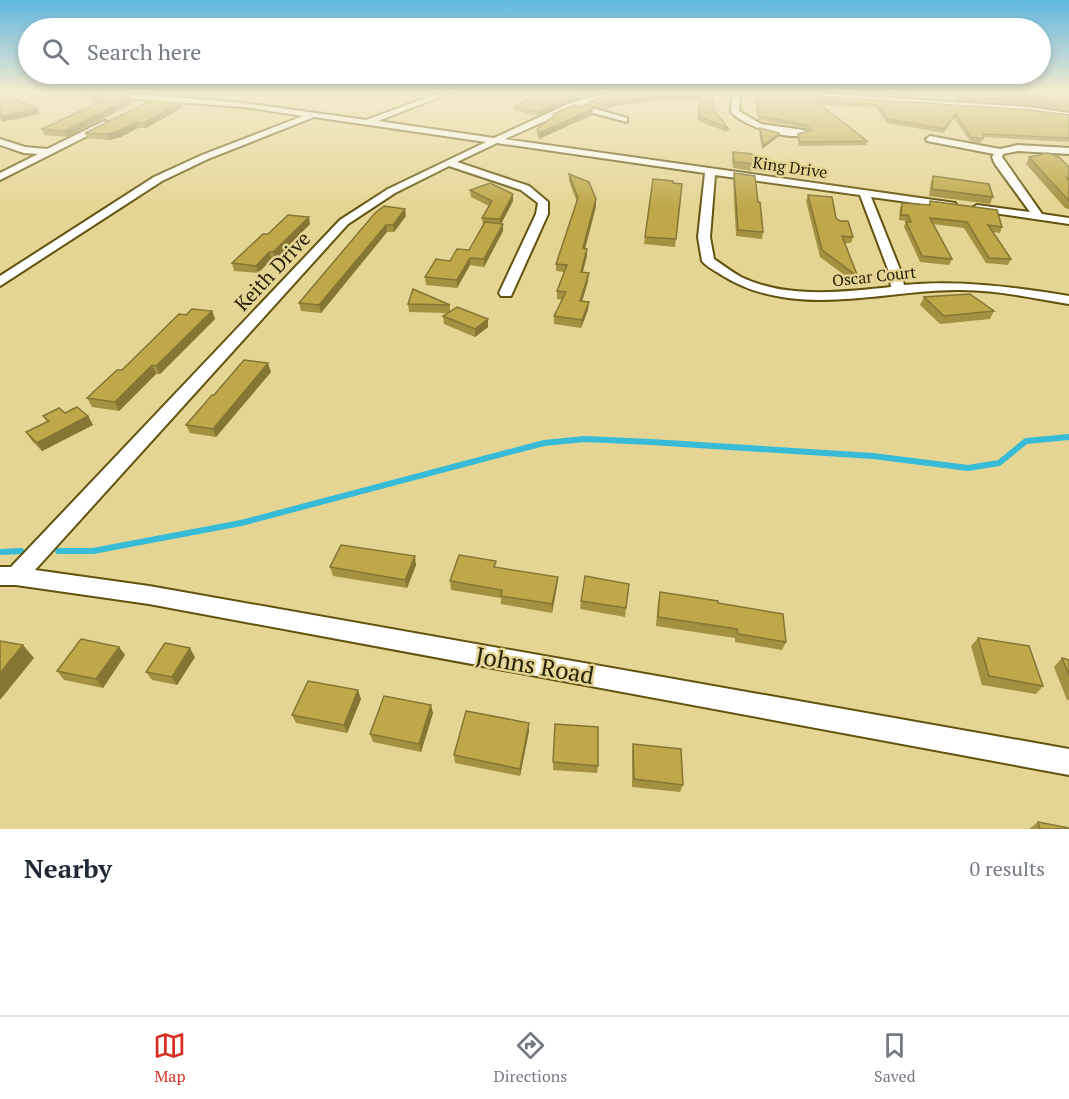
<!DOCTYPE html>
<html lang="en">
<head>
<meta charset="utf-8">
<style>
  body { margin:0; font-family:"PT Serif",serif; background:#f6f6f7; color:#1f2937 }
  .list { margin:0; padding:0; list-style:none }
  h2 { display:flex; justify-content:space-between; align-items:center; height:78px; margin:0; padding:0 24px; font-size:26px }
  h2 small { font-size:20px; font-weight:400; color:#747a83 }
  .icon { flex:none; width:33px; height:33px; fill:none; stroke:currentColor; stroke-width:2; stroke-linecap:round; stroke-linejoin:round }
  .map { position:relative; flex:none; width:1069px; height:829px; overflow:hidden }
  .search { position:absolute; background:#fff; box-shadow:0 3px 9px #0003; left:18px; right:18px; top:18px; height:66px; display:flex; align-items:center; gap:15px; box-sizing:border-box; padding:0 21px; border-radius:33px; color:#747a83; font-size:22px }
  .sheet { height:186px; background:#fff }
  nav { display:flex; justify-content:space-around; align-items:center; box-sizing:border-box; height:84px; border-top:2px solid #e0e1e3; background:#fff; font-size:16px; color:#747a83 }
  nav a { display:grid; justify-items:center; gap:3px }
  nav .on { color:#d93025 }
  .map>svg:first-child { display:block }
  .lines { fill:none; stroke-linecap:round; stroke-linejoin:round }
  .stream { stroke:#37bbd7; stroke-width:6 }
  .minor-casing { stroke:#61530d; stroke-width:4 }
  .minor { fill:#fff; fill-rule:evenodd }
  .wall { fill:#a39040 }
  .shaded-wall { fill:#857634 }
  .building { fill:#bea84a; stroke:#857634; stroke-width:1.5 }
  .labels { text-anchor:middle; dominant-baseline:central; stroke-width:5; stroke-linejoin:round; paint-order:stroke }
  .far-street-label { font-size:16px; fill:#282207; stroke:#e5d594 }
  .street-label { font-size:20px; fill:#282207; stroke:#e5d594 }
  .near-street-label { font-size:24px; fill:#282207; stroke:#e5d594 }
</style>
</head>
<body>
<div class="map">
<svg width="1069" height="829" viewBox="0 0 1069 829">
  <rect width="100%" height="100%" fill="#e5d594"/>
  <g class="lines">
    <!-- stream -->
    <g class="stream">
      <polyline points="58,551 93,551 241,523 544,443 585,439 651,442 873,456 968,468 999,463 1026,441 1069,437"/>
      <polyline points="0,552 21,551"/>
    </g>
    <!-- minor casing -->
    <g class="minor-casing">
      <g id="minor">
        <path d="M110 92 244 103 366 120 441 92H452L378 121 494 138 570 103 605 94 629 92 582 105 627 118V122L574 108 505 139 955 203 956 205 951 208 871 197 901 272 904 285C960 280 1013 287 1069 296V304C1031 298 993 289 955 290 877 291 791 320 720 274 714 270 707 267 702 261L698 237 705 173 497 143 457 162 529 186 548 202V214L511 296H501L499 293 536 214 538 203 521 190 449 166 395 193 348 224 35 570 149 586 1069 749V775L149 604 16 585H0V567H11L340 220 388 189 486 142 314 117 208 159 162 181 0 286V276L154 177 202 155 303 116 244 107 136 99ZM715 175 860 195 889 272 891 287C842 292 787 299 741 277 732 272 723 265 714 259L710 237Z"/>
        <path d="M732 92H740L739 111 761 124 804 130 808 133C793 143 743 126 731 112Z"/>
        <polygon points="761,92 801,92 1029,107 1069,113 1069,117 1029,111 765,94"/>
        <polygon points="104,121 107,122 107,126 0,180 0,173 38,154 24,153 0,145 0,139 25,147 47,149"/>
        <polygon points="930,136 1000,149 1018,145 1069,148 1069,154 1018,151 1003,154 1002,157 1042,214 1069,218 1069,224 973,210 972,208 977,205 1030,212 995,164 992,157 994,154 927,141 926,139"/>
      </g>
    </g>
    <!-- minor -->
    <use href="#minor" class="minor"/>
  </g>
  <!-- wall -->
  <g class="wall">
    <polygon points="71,92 121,92 130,94 132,99 130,100 131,104 67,137 44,135 42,129 106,99 94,102"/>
    <polygon points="546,92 604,92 569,101 537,116 515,110 515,106"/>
    <polygon points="713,92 713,109 728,128 727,132 698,121 699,100 652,101 614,106 605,109 590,105 590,101"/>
    <polygon points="754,92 764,92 766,93 1069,115 1069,142 983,137 981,143 970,141 954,118 943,133 887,123 876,108 821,105 867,141 866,145 799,146 797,138 798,134 808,131 805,128 758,120"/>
    <polygon points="836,92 916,92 916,94 915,97"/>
    <polygon points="951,92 1009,93 1053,103 1069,99 1069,111 1029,105 957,100"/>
    <polygon points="180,103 182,108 146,128 138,128 121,137 109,140 87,138 85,133"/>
    <polygon points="553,114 592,115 539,139 537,135 537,129 553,116"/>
    <polygon points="760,128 779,136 762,149 759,131"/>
    <polygon points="733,152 754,164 752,171 733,168 732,158"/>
    <polygon points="1029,157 1069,167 1069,209 1065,208 1026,164"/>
    <polygon points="734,173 758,202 763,232 762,239 736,236 733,179"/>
    <polygon points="569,174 596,206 585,249 587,249 587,256 583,272 588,281 582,301 588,310 581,328 554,324 554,316 562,300 557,299 557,291 564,272 556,271 556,264 577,202 569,181"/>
    <polygon points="933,176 993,197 990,204 929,196 931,182"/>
    <polygon points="653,179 673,183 682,184 675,247 644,244"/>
    <polygon points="470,190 513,201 501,224 503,224 503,231 484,267 470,265 457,288 426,285 425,277 469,250 483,225 482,218 489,206 471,197"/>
    <polygon points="808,195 840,221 853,237 851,243 844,243 858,277 855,283 820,257 806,201"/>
    <polygon points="930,201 1002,227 1000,233 993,232 1011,259 1008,265 986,263 964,228 933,224 952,259 949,265 920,262 904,227 906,221 899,220 900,208 902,203 929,205"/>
    <polygon points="375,213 406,216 394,232 387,232 321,313 301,311 299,303"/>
    <polygon points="310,224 275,260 272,259 258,273 234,271 232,263 268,234"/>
    <polygon points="924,297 994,311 990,319 940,324 920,305"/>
    <polygon points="408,304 450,305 450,311 488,319 488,327 475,337 444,324 443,316 447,313 409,312"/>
    <polygon points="212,311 215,319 160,374 156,374 119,411 92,407 87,398 122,370 186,315"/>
    <polygon points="271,372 216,437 190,433 186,425 214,395"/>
    <polygon points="65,413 88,416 93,425 42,451 32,441 26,432 47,422 43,416"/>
    <polygon points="416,565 407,588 333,576 330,567"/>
    <polygon points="496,567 557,586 552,613 501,604 501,598 451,590 450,581"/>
    <polygon points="629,584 625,617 580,609 581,601"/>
    <polygon points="660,592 786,642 782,650 735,642 735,638 656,626 658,601"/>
    <polygon points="978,638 1043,686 1036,694 982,685 971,646"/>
    <polygon points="119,647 125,655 103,688 64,680 57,671"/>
    <polygon points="195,657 177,685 152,680 146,672"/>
    <polygon points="1062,658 1069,660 1069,700 1067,700 1054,667"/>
    <polygon points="361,699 347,733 296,723 292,715"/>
    <polygon points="433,713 421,752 373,742 370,734"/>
    <polygon points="555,724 598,766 597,773 553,770"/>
    <polygon points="529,731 520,776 455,763 454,755"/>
    <polygon points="633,744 683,785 680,792 632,787 632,752"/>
    <polygon points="1038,822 1069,829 1029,829"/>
  </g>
  <!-- shaded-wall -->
  <g class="shaded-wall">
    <polygon points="588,92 604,92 569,101 537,116 537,112 570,97"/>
    <polygon points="104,93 106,99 94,102 91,96"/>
    <polygon points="130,94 132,99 130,100 131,104 67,137 64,131"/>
    <polygon points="653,97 652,101 614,106 605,109 606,105 614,102"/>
    <polygon points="180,103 182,108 146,128 144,123"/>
    <polygon points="37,108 40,114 2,122 0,118 0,117"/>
    <polygon points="593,109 592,115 539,139 539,133"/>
    <polygon points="956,114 954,118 943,133 944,129"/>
    <polygon points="136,122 138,128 121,137 109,140 107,134"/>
    <polygon points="779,133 779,136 762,149 763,146"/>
    <polygon points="513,194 513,201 500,226 500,219"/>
    <polygon points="596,199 596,206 583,256 583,248"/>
    <polygon points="405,209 406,216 394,232 393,225"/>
    <polygon points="309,217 310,224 275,260 273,252"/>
    <polygon points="503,224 503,231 484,267 484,259"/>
    <polygon points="386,225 387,232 321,313 319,305"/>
    <polygon points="587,249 587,256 580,280 581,272"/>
    <polygon points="269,252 272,259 258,273 256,266"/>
    <polygon points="470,258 470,265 457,288 457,280"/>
    <polygon points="589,273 588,281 580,309 580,301"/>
    <polygon points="589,302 588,310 581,328 582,320"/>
    <polygon points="212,311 215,319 160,374 156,366"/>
    <polygon points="488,319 488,327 475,337 475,329"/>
    <polygon points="268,363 271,372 216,437 213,429"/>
    <polygon points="152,365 156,374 119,411 115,402"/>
    <polygon points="88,416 93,425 42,451 37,443"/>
    <polygon points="415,556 416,565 407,588 405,580"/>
    <polygon points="558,577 557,586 552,613 552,604"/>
    <polygon points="23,645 34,658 0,700 0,673"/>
    <polygon points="119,647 125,655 103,688 96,679"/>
    <polygon points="190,648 195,657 177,685 172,677"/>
    <polygon points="358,690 361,699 347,733 344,725"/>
    <polygon points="431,705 433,713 421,752 419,744"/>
    <polygon points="529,723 529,731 520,776 520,769"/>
  </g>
  <!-- building -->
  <g class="building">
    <polygon points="81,92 121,92 130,94 121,99 129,99 64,131 42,129 106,99 104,93 91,96"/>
    <polygon points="546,92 588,92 570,97 537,112 515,106"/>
    <polygon points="623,92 713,92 713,109 728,128 699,117 700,96 653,97 614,102 606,105 590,101"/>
    <polygon points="755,92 1030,110 1069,115 1069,138 984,134 983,139 971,137 956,114 944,129 888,119 877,105 816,101 867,141 800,142 798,134 811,130 806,125 759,116"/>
    <polygon points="887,92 916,92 916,94"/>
    <polygon points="955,92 1008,92 1009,93 1043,95 1053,103 1060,97 1069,99 1069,107 1031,101 959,97"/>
    <polygon points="10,97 37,108 0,117 0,99"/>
    <polygon points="150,101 180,103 144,123 136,122 119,131 107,134 85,133"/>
    <polygon points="574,105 593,109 539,133 537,129 555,115 553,114"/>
    <polygon points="760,128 779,133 763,146"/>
    <polygon points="733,152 752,154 754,164 734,162"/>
    <polygon points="1048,153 1059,157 1069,167 1069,179 1067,178 1069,181 1069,201 1029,157"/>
    <polygon points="734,173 755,176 758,202 760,202 763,232 738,230"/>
    <polygon points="569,174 589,182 596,199 583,248 587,249 581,272 589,273 580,301 589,302 582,320 554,316 566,292 557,291 567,265 556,264 578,198"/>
    <polygon points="933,176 989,184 993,197 932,189"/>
    <polygon points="653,179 673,181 673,183 682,184 676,239 645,237"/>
    <polygon points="490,183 513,194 500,219 482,218 492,201 470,190"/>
    <polygon points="808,195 832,197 836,218 840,221 848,221 853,237 842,236 858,277 822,250"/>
    <polygon points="930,201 997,210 1002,227 988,225 1011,259 989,258 967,222 930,218 952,259 922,256 906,222 911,222 908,215 901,215 902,203 930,205"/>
    <polygon points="384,206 405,209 393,225 386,225 319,305 299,303 375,213"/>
    <polygon points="288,215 309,217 273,252 269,252 256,266 232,263 263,234 268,234"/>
    <polygon points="485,222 503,224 484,259 470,258 457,280 425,277 436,259 450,261 457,249 469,250"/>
    <polygon points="413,289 450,305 408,304"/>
    <polygon points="970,294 994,311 944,316 924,297"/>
    <polygon points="457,307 488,319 475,329 443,316"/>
    <polygon points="192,309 212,311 156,366 152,365 115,402 87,398 117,370 122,370 179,314 186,315"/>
    <polygon points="244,360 268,363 213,429 186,425 212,395 214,395"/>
    <polygon points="77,407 88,416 37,443 26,432 49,421 43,416 59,408 65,413"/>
    <polygon points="341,545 415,556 405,580 330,567"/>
    <polygon points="459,555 496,561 494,567 558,577 552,604 501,596 502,590 450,581"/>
    <polygon points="585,576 629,584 626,608 581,601"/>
    <polygon points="660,592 718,601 718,603 783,614 786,642 738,634 737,629 658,617"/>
    <polygon points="978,638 1029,646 1043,686 989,676"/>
    <polygon points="81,639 119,647 96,679 57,671"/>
    <polygon points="0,641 23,645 0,673"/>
    <polygon points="165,643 190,648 172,677 146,672"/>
    <polygon points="1062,658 1069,660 1069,675"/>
    <polygon points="308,681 358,690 344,725 292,715"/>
    <polygon points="384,696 431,705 419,744 370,734"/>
    <polygon points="466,711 529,723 520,769 454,755"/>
    <polygon points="555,724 598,727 598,766 553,762"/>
    <polygon points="633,744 681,749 683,785 634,779"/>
    <polygon points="1038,822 1069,828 1069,829 1040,829"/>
  </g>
  <!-- sky -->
  <linearGradient id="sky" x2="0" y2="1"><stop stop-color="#61b7e1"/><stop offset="0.44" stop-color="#f3eccf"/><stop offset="1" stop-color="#f3eccf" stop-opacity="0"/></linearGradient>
  <rect width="1069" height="208" fill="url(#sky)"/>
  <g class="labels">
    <!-- far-street labels -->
    <g class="far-street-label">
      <text transform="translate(790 167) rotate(8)">King Drive</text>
      <text transform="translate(874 276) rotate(-6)">Oscar Court</text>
    </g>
    <!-- street labels -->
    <g class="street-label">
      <text transform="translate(272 271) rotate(-47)">Keith Drive</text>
    </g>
    <!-- near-street labels -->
    <g class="near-street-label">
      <text transform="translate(535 665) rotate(10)">Johns Road</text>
    </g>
  </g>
</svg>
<div class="search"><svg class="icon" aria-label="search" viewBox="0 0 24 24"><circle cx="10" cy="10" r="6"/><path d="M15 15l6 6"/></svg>Search here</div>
</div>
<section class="sheet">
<h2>Nearby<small>0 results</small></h2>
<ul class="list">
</ul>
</section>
<nav>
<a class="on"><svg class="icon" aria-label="map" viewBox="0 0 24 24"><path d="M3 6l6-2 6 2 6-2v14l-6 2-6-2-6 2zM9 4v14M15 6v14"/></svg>Map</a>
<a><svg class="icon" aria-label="directions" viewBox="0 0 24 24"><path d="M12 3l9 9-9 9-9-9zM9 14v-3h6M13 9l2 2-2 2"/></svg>Directions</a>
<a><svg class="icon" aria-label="saved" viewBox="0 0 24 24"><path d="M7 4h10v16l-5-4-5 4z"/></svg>Saved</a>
</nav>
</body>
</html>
